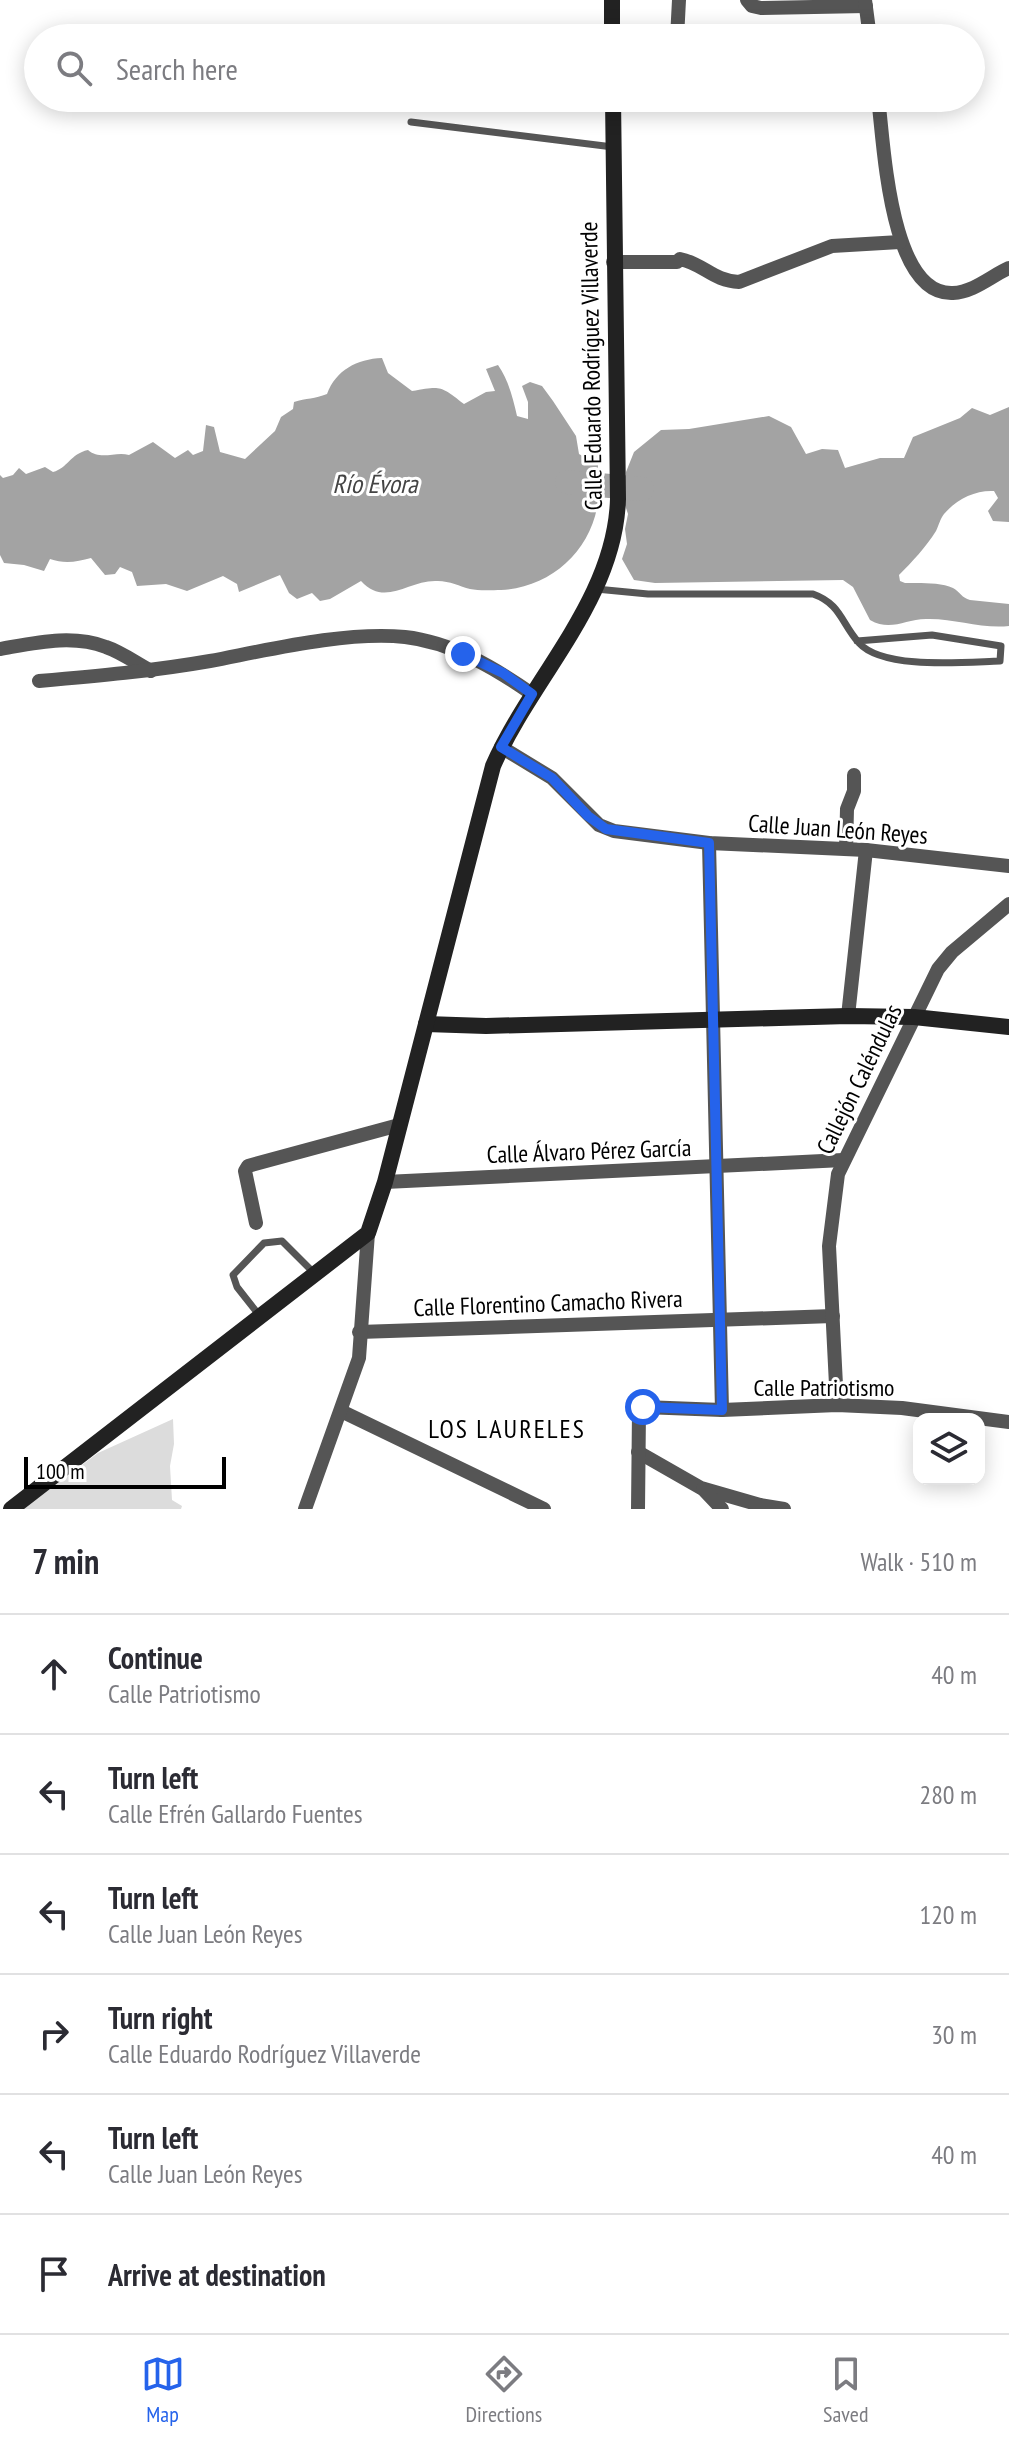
<!DOCTYPE html>
<html lang="en">
<head>
<meta charset="utf-8">
<style>
  body { margin:0; font-family:"PT Sans Narrow",sans-serif; background:#f7f7f7; color:#2b2b33 }
  .controls { position:absolute; right:24px; bottom:24px; display:grid; overflow:hidden; border-radius:16px; box-shadow:0 4px 20px #0003 }
  .controls button { width:72px; height:72px; display:grid; place-items:center; padding:0; border:0; border-bottom:2px solid #e1e1e2; background:#fff; color:#2b2b33; font:40px sans-serif }
  .scale { position:absolute; left:24px; bottom:20px; width:202px; box-sizing:border-box; padding-left:8px; border:4px solid #000; border-top:0; font-size:22px; line-height:28px; white-space:nowrap; color:#000; -webkit-text-stroke:6px #fff; paint-order:stroke }
  .stop { position:absolute; width:24px; height:24px; margin:-18px; border:6px solid #2563eb; border-radius:50%; background:#fff }
  .stop.end { background:#2563eb; border-color:#fff; box-shadow:0 2px 8px #0008 }
  .list { margin:0; padding:0; list-style:none }
  h2 { display:flex; justify-content:space-between; align-items:center; height:104px; margin:0; padding:0 32px; font-size:34px }
  h2 small { font-size:26px; font-weight:400; color:#7c7c81 }
  .list li { display:grid; grid-template-columns:52px 1fr auto; gap:24px; align-items:center; box-sizing:border-box; height:120px; padding:0 32px; border-top:2px solid #e1e1e2 }
  .list b { display:block; font-size:30px; white-space:nowrap }
  .list p { margin:0; font-size:26px; white-space:nowrap; color:#7c7c81 }
  .list em { font-size:26px; font-style:normal; color:#7c7c81 }
  .icon { flex:none; width:44px; height:44px; fill:none; stroke:currentColor; stroke-width:2; stroke-linecap:round; stroke-linejoin:round }
  .map { position:relative; flex:none; width:1009px; height:1509px; overflow:hidden }
  .search { position:absolute; background:#fff; box-shadow:0 4px 20px #0003; left:24px; right:24px; top:24px; height:88px; display:flex; align-items:center; gap:20px; box-sizing:border-box; padding:0 28px; border-radius:44px; color:#7c7c81; font-size:30px }
  .sheet { height:824px; background:#fff }
  nav { display:flex; justify-content:space-around; align-items:center; box-sizing:border-box; height:112px; border-top:2px solid #e1e1e2; background:#fff; font-size:22px; color:#7c7c81 }
  nav a { display:grid; justify-items:center; gap:4px }
  nav .on { color:#2563eb }
  .map>svg:first-child { display:block }
  .green { fill:#dcdcdc }
  .water { fill:#a3a3a3 }
  .lines { fill:none; stroke-linecap:round; stroke-linejoin:round }
  .river { stroke:#a3a3a3; stroke-width:24 }
  .lane { stroke:#555; stroke-width:7 }
  .street { stroke:#555; stroke-width:14 }
  .secondary { stroke:#222; stroke-width:16 }
  .route { stroke:#2563eb; stroke-width:10 }
  .labels { text-anchor:middle; dominant-baseline:central; stroke-width:6; stroke-linejoin:round; paint-order:stroke }
  .street-label { font-size:24px; fill:#000; stroke:#fff }
  .water-label { font-size:26px; font-style:italic; fill:#444; stroke:#fff }
  .neighbourhood-label { font-size:26px; letter-spacing:2px; fill:#000; stroke:#fff }
</style>
</head>
<body>
<div class="map">
<svg width="1009" height="1509" viewBox="0 0 1009 1509">
  <rect width="100%" height="100%" fill="#fff"/>
  <!-- green -->
  <polygon class="green" points="173,1419 174,1444 170,1466 172,1500 182,1506 181,1509 23,1509 98,1453"/>
  <!-- water -->
  <g class="water">
    <path d="M382 358 388 373 412 391C441 386 440 385 464 404L486 392 495 391 486 369 498 365C508 379 513 398 517 416L528 419V402L522 386 530 382 542 386 553 401 576 436 579 454 586 458 598 453C597 470 601 491 597 508 588 554 548 588 501 590 493 590 479 591 470 589 459 586 448 580 435 581 407 581 385 607 361 581L330 599 320 601 312 593 297 599 289 593 280 575 239 592 237 584 223 576 187 591 166 584 137 586 132 572 120 567 115 574 105 575 91 558C77 562 64 564 50 559L44 571 24 565 4 563 0 555V475L3 478 13 475 19 468 26 474 45 467 53 472C68 468 70 454 88 450 101 461 115 451 129 455L153 442 175 458 188 450 193 455 203 451 206 425 214 427 220 452 245 459 275 431 281 417 293 409 294 402C306 398 315 399 327 394 336 370 357 359 382 358Z"/>
    <path d="M1009 407V522L993 521 988 511 998 498 994 491C975 490 957 499 944 514 940 519 939 525 936 531 926 547 912 562 899 575L900 581 905 583C919 583 940 582 953 588 960 592 962 598 970 600L1009 604V626C981 629 954 618 926 619 905 619 891 632 870 620L853 587 843 580 655 583 634 580 622 559 627 544 625 529 628 514 625 505 626 472 634 452 661 430 689 429 769 416 791 427 806 454 822 449 838 450 845 468 880 458H904L913 437 960 418 972 408 990 415Z"/>
  </g>
  <g class="lines">
    <!-- river -->
    <polyline class="river" points="567,482 642,489"/>
    <!-- lane -->
    <g class="lane">
      <polyline points="411,122 613,147"/>
      <path d="M596 589 648 594H813C841 604 841 623 859 643 883 670 965 662 1000 661L1001 646 932 635 857 641"/>
      <polyline points="259,1315 237,1287 233,1275 264,1243 282,1241 314,1273"/>
    </g>
    <!-- street -->
    <g class="street">
      <polyline points="747,0 752,6 761,8 866,6"/>
      <polyline points="865,0 870,38"/>
      <polyline points="677,38 679,0"/>
      <path d="M878 98C884 142 889 296 953 293 974 292 991 276 1009 268"/>
      <path d="M613 262H677L680 259C704 264 713 281 739 282L832 246 900 242"/>
      <path d="M0 649C35 643 72 634 106 647 121 652 136 663 151 671"/>
      <path d="M39 681C97 676 153 671 210 661 268 650 346 631 405 637 451 642 495 668 532 694"/>
      <polyline points="501,747 552,778 599,825 614,831 709,843 866,850 1009,866"/>
      <polyline points="709,843 722,1410"/>
      <polyline points="846,849 847,809 854,791 854,775"/>
      <polyline points="848,1016 866,850"/>
      <polyline points="385,1182 843,1160"/>
      <polyline points="256,1223 245,1171 248,1166 399,1125"/>
      <polyline points="359,1332 833,1316"/>
      <polyline points="837,1405 829,1246 838,1174 938,969 952,952 1009,904"/>
      <polyline points="341,1411 544,1509"/>
      <polyline points="638,1452 701,1488 760,1505 784,1509"/>
      <polyline points="703,1489 722,1509"/>
      <polyline points="305,1509 359,1358 368,1233"/>
      <polyline points="638,1509 639,1410 643,1407 722,1410 837,1405 902,1408 1009,1422"/>
    </g>
    <!-- secondary -->
    <g class="secondary">
      <polyline points="612,0 612,38"/>
      <polyline points="426,1024 486,1026 848,1016 914,1017 1009,1027"/>
      <path d="M11 1509 368 1233 385 1182 493 766C532 677 615 600 618 499L613 98"/>
    </g>
  </g>
  <g class="lines">
    <!-- route -->
    <polyline class="route" points="463,654 503,673 532,694 501,747 552,778 588,816 606,829 709,843 722,1410 643,1407"/>
  </g>
  <g class="labels">
    <!-- street labels -->
    <g class="street-label">
      <text transform="translate(591 366) rotate(-91)">Calle Eduardo Rodríguez Villaverde</text>
      <text transform="translate(838 829) rotate(4)">Calle Juan León Reyes</text>
      <text transform="translate(859 1079) rotate(-64)">Callejón Caléndulas</text>
      <text transform="translate(589 1151) rotate(-2)">Calle Álvaro Pérez García</text>
      <text transform="translate(548 1303) rotate(-2)">Calle Florentino Camacho Rivera</text>
      <text x="824" y="1387">Calle Patriotismo</text>
    </g>
    <!-- water labels -->
    <g class="water-label">
      <text x="375" y="483">Río Évora</text>
    </g>
    <!-- neighbourhood labels -->
    <g class="neighbourhood-label">
      <text x="507" y="1428">LOS LAURELES</text>
    </g>
  </g>
</svg>
<div class="controls">
<button><svg class="icon" aria-label="layers" viewBox="0 0 24 24"><path d="M12 4l9 5-9 5-9-5zM3 14l9 5 9-5"/></svg></button>
</div>
<div class="scale">100 m</div>
<div class="stop" style="left:643px;top:1407px"></div>
<div class="stop end" style="left:463px;top:654px"></div>
<div class="search"><svg class="icon" aria-label="search" viewBox="0 0 24 24"><circle cx="10" cy="10" r="6"/><path d="M15 15l6 6"/></svg>Search here</div>
</div>
<section class="sheet">
<h2>7 min<small>Walk · 510 m</small></h2>
<ul class="list">
<li><svg class="icon" aria-label="ahead" viewBox="0 0 24 24"><path d="M12 20V5M6 11l6-6 6 6"/></svg><div><b>Continue</b><p>Calle Patriotismo</p></div><em>40 m</em></li>
<li><svg class="icon" aria-label="left" viewBox="0 0 24 24"><path d="M17 20v-9H6M10 6l-5 5 5 5"/></svg><div><b>Turn left</b><p>Calle Efrén Gallardo Fuentes</p></div><em>280 m</em></li>
<li><svg class="icon" aria-label="left" viewBox="0 0 24 24"><path d="M17 20v-9H6M10 6l-5 5 5 5"/></svg><div><b>Turn left</b><p>Calle Juan León Reyes</p></div><em>120 m</em></li>
<li><svg class="icon" aria-label="right" viewBox="0 0 24 24"><path d="M7 20v-9h11M14 6l5 5-5 5"/></svg><div><b>Turn right</b><p>Calle Eduardo Rodríguez Villaverde</p></div><em>30 m</em></li>
<li><svg class="icon" aria-label="left" viewBox="0 0 24 24"><path d="M17 20v-9H6M10 6l-5 5 5 5"/></svg><div><b>Turn left</b><p>Calle Juan León Reyes</p></div><em>40 m</em></li>
<li><svg class="icon" aria-label="arrive" viewBox="0 0 24 24"><path d="M6 21V4h12l-3 4 3 4H6"/></svg><div><b>Arrive at destination</b></div></li>
</ul>
</section>
<nav>
<a class="on"><svg class="icon" aria-label="map" viewBox="0 0 24 24"><path d="M3 6l6-2 6 2 6-2v14l-6 2-6-2-6 2zM9 4v14M15 6v14"/></svg>Map</a>
<a><svg class="icon" aria-label="directions" viewBox="0 0 24 24"><path d="M12 3l9 9-9 9-9-9zM9 14v-3h6M13 9l2 2-2 2"/></svg>Directions</a>
<a><svg class="icon" aria-label="saved" viewBox="0 0 24 24"><path d="M7 4h10v16l-5-4-5 4z"/></svg>Saved</a>
</nav>
</body>
</html>
